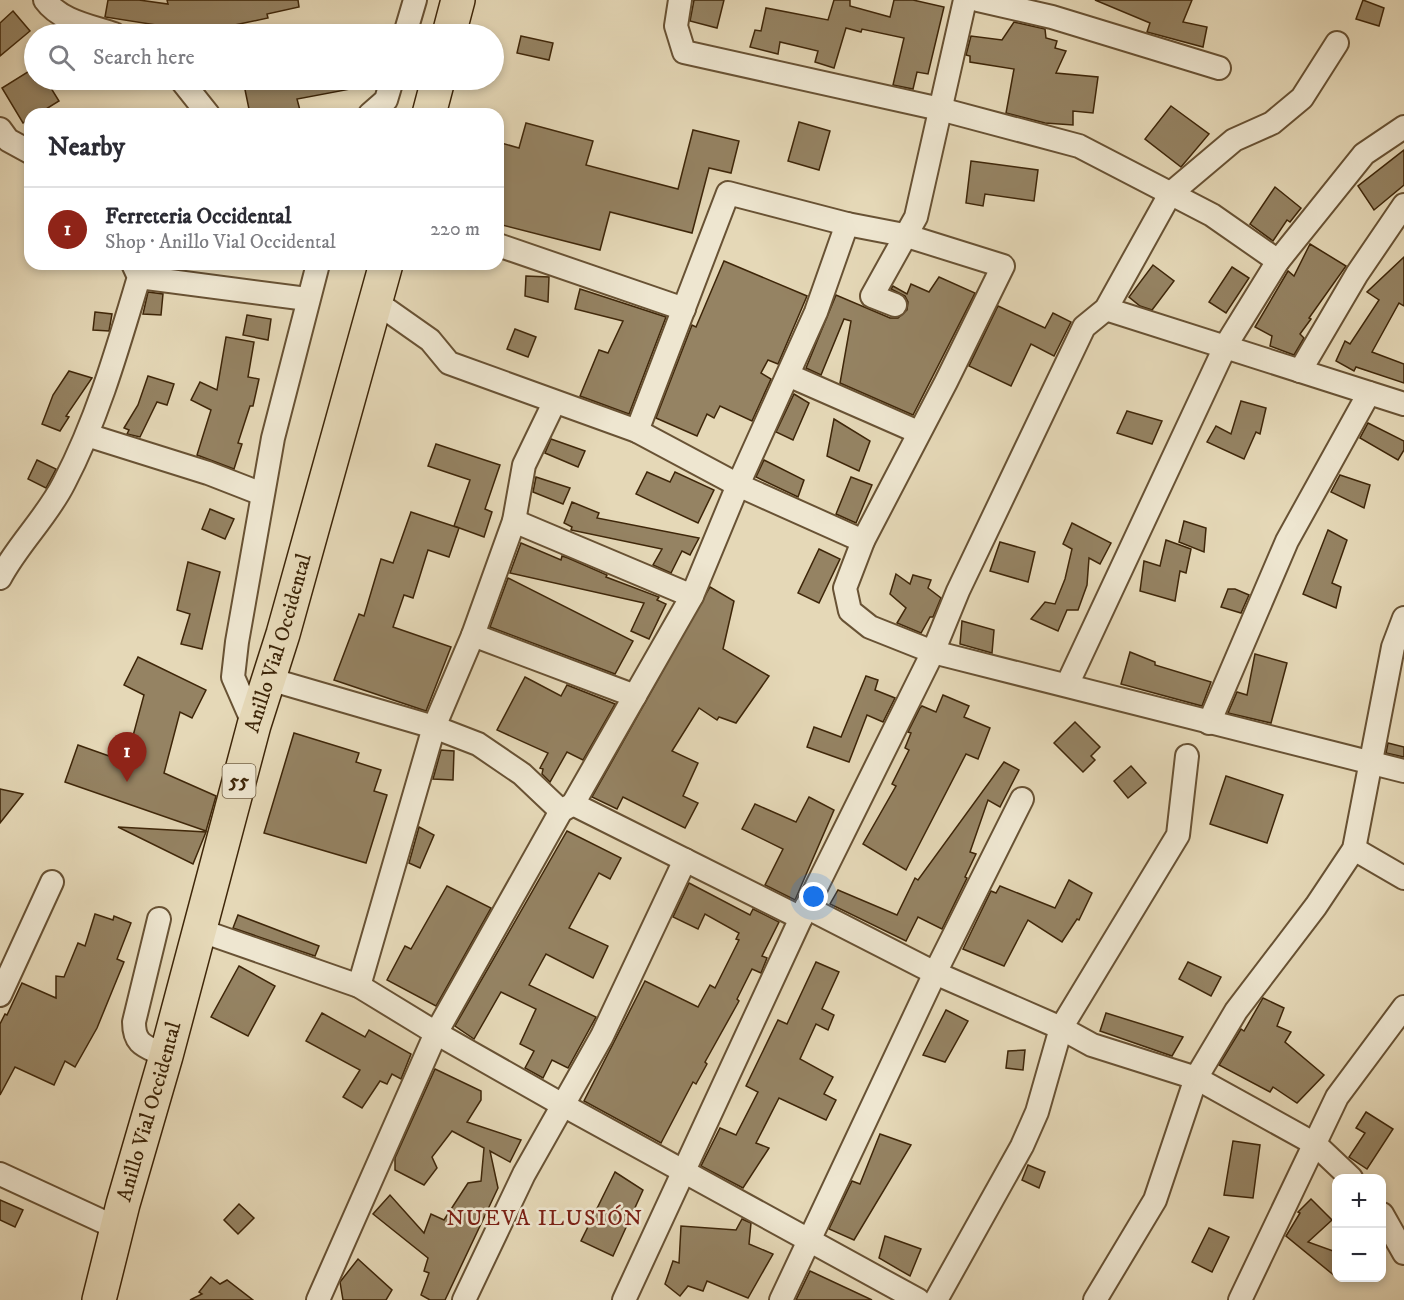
<!DOCTYPE html>
<html lang="en">
<head>
<meta charset="utf-8">
<style>
  body { margin:0; font-family:"IM FELL DW Pica",serif; background:#f2f2f3; color:#2b2b33 }
  .controls { position:absolute; right:18px; bottom:18px; display:grid; overflow:hidden; border-radius:12px; box-shadow:0 3px 9px #0003 }
  .controls button { width:54px; height:54px; display:grid; place-items:center; padding:0; border:0; border-bottom:2px solid #e1e1e2; background:#fff; color:#2b2b33; font:30px sans-serif }
  .you { position:absolute; left:814px; top:897px; width:21px; height:21px; margin:-15px; border:4px solid #fff; border-radius:50%; background:#1a73e8; box-shadow:0 0 0 9px #1a73e833 }
  .badge { display:grid; place-items:center; width:39px; height:39px; border-radius:50%; background:#8f2418; color:#fff; font-size:20px; font-weight:700 }
  .pin { position:absolute; translate:-50% -50px; filter:drop-shadow(0 2px 3px #0008) }
  .pin::after { content:''; position:absolute; top:32px; width:21px; height:18px; background:inherit; clip-path:polygon(0 0,100% 0,50% 100%) }
  .list { margin:0; padding:0; list-style:none }
  h2 { display:flex; justify-content:space-between; align-items:center; height:78px; margin:0; padding:0 24px; font-size:26px }
  h2 small { font-size:20px; font-weight:400; color:#7c7c81 }
  .list li { display:grid; grid-template-columns:39px 1fr auto; gap:18px; align-items:center; box-sizing:border-box; height:84px; padding:0 24px; border-top:2px solid #e1e1e2 }
  .list b { display:block; font-size:22px; white-space:nowrap }
  .list p { margin:0; font-size:20px; white-space:nowrap; color:#7c7c81 }
  .list em { font-size:20px; font-style:normal; color:#7c7c81 }
  .icon { flex:none; width:33px; height:33px; fill:none; stroke:currentColor; stroke-width:2; stroke-linecap:round; stroke-linejoin:round }
  .map { position:relative; flex:none; width:1404px; height:1300px; overflow:hidden }
  .search { position:absolute; background:#fff; box-shadow:0 3px 9px #0003; left:24px; top:24px; width:480px; height:66px; display:flex; align-items:center; gap:15px; box-sizing:border-box; padding:0 21px; border-radius:33px; color:#7c7c81; font-size:22px }
  .panel { position:absolute; background:#fff; box-shadow:0 3px 9px #0003; left:24px; top:108px; width:480px; height:162px; border-radius:18px }
  .map>svg:first-child { display:block }
  .building { fill:#958363; stroke:#3e2609; stroke-width:1.5 }
  .lines { fill:none; stroke-linecap:round; stroke-linejoin:round }
  .minor-casing { stroke:#685234; stroke-width:26 }
  .trunk-casing { stroke:#3e2609; stroke-width:36 }
  .minor { stroke:#eee6d0; stroke-width:22 }
  .trunk { stroke:#e5d8b7; stroke-width:33 }
  .labels { text-anchor:middle; dominant-baseline:central; stroke-width:5; stroke-linejoin:round; paint-order:stroke }
  .shield { fill:#eee6d0; stroke:#736045; stroke-width:1.5 }
  .shield-label { font-size:20px; font-weight:bold; fill:#3e2609 }
  .street-label { font-size:21px; fill:#3e2609; stroke:#eee6d0 }
  .neighbourhood-label { font-size:22px; letter-spacing:1.5px; fill:#7a1f14; stroke:#eee6d0 }
</style>
</head>
<body>
<div class="map">
<svg width="1404" height="1300" viewBox="0 0 1404 1300">
  <rect width="100%" height="100%" fill="#e5d8b7"/>
  <filter id="stains"><feTurbulence type="fractalNoise" baseFrequency=".00333" numOctaves="4"/><feColorMatrix values="0 0 0 0 .2 0 0 0 0 .09 0 0 0 0 .02 0 0 0 .5 -.17"/></filter>
  <radialGradient id="worn" r=".72"><stop offset=".6" stop-color="#630" stop-opacity="0"/><stop offset="1" stop-color="#630" stop-opacity=".3"/></radialGradient>
  <!-- building -->
  <g class="building">
    <polygon points="108,0 139,0 168,4 167,0 298,0 299,7 267,14 268,18 201,32 105,17"/>
    <polygon points="694,0 724,0 717,28 690,21"/>
    <polygon points="834,0 850,0 850,6 890,17 894,0 913,0 944,7 928,74 917,72 913,89 893,85 904,38 862,29 861,32 846,28 834,68 815,62 818,51 780,42 778,54 750,47 755,30 761,31 766,8 828,20"/>
    <polygon points="1095,0 1192,0 1183,22 1207,27 1203,47 1147,32 1150,23"/>
    <polygon points="1363,0 1384,8 1379,26 1356,19"/>
    <polygon points="13,11 30,31 0,56 0,23"/>
    <polygon points="1014,22 1045,29 1046,38 1057,41 1055,48 1066,51 1056,73 1098,77 1093,113 1073,111 1073,125 1045,123 1006,113 1014,69 970,62 970,56 966,55 971,36 1002,40"/>
    <polygon points="521,36 553,43 549,60 517,53"/>
    <polygon points="34,68 34,80 46,80 59,101 38,114 30,114 30,119 23,123 2,88"/>
    <polygon points="243,80 356,80 356,88 297,99 301,114 250,114"/>
    <polygon points="1171,106 1209,134 1181,167 1145,139"/>
    <polygon points="799,122 830,131 819,170 788,161"/>
    <polygon points="526,123 593,141 586,165 678,189 693,130 739,141 731,173 709,168 692,233 610,212 600,250 498,224 498,142 519,148"/>
    <polygon points="1404,150 1404,185 1374,210 1358,186"/>
    <polygon points="971,161 1038,170 1034,201 985,194 983,206 966,203"/>
    <polygon points="1275,187 1301,208 1290,222 1287,220 1273,241 1250,224"/>
    <polygon points="1310,244 1346,266 1309,318 1311,319 1300,334 1304,338 1294,355 1270,346 1272,336 1255,327 1288,271 1294,276"/>
    <polygon points="1404,257 1404,306 1399,303 1372,352 1404,364 1404,383 1356,367 1354,371 1336,361 1345,341 1350,344 1379,300 1367,292"/>
    <polygon points="724,261 807,296 778,364 768,360 761,373 771,379 752,421 720,406 714,418 707,414 697,436 656,418 692,325 696,327"/>
    <polygon points="1153,265 1174,281 1152,310 1140,306 1129,297"/>
    <polygon points="1232,267 1249,278 1226,313 1209,302"/>
    <polygon points="526,276 549,277 548,302 525,296"/>
    <polygon points="939,277 975,293 913,415 840,383 851,321 844,319 821,375 806,368 836,295 890,318 898,318 907,310 908,302 905,296 891,289 893,286 907,294 911,284 929,292"/>
    <polygon points="580,289 666,317 629,414 580,396 599,350 608,353 623,321 575,309"/>
    <polygon points="148,292 163,294 161,315 143,314"/>
    <polygon points="998,306 1045,328 1053,313 1071,322 1054,356 1031,344 1011,386 969,366"/>
    <polygon points="95,312 112,314 109,331 93,330"/>
    <polygon points="247,315 271,319 268,340 243,335"/>
    <polygon points="515,329 536,337 528,357 507,349"/>
    <polygon points="226,337 254,342 248,377 259,379 253,406 250,406 238,443 242,444 234,469 197,455 211,410 191,400 200,382 217,390"/>
    <polygon points="69,371 92,378 66,416 69,417 60,431 42,424 53,395"/>
    <polygon points="148,376 174,384 167,405 157,402 140,437 127,434 129,430 124,428 138,405"/>
    <polygon points="794,394 809,403 793,440 776,432"/>
    <polygon points="1241,401 1266,408 1260,434 1256,432 1244,459 1207,442 1216,426 1231,434"/>
    <polygon points="1127,411 1162,421 1152,444 1117,433"/>
    <polygon points="834,419 870,441 859,471 827,456"/>
    <polygon points="1368,423 1404,441 1404,450 1398,460 1360,438"/>
    <polygon points="551,439 585,451 578,467 545,453"/>
    <polygon points="436,444 500,465 485,509 492,512 484,537 454,526 470,480 428,466"/>
    <polygon points="37,460 56,469 46,488 28,479"/>
    <polygon points="764,460 804,480 798,497 756,477"/>
    <polygon points="647,472 670,482 675,472 714,490 698,523 636,494"/>
    <polygon points="1340,475 1370,485 1364,508 1331,492"/>
    <polygon points="536,477 570,488 563,504 533,492"/>
    <polygon points="851,477 872,485 856,523 836,514"/>
    <polygon points="572,502 599,513 597,518 699,538 690,555 682,551 671,573 653,565 662,549 571,530 572,527 564,523"/>
    <polygon points="210,509 234,519 225,539 202,529"/>
    <polygon points="411,512 459,528 449,557 428,550 413,598 404,595 393,627 451,647 426,711 334,680 359,614 364,616 381,559 393,563"/>
    <polygon points="1184,521 1206,528 1204,552 1179,542"/>
    <polygon points="1072,523 1111,543 1100,564 1089,558 1087,585 1078,610 1067,610 1058,631 1031,619 1045,602 1055,604 1065,579 1072,549 1063,544"/>
    <polygon points="1328,530 1347,540 1332,583 1341,587 1336,608 1303,594"/>
    <polygon points="1166,540 1191,549 1186,573 1180,571 1175,601 1140,591 1144,561 1160,566"/>
    <polygon points="1000,542 1035,552 1028,582 990,571"/>
    <polygon points="521,543 561,560 562,556 568,558 607,575 606,577 659,597 657,600 666,604 649,639 631,631 644,603 510,573"/>
    <polygon points="819,549 840,559 819,603 798,593"/>
    <polygon points="188,562 220,572 202,649 181,644 190,614 177,610"/>
    <polygon points="896,574 910,584 913,575 931,580 928,588 941,598 933,617 930,617 921,633 897,623 906,608 890,594"/>
    <polygon points="508,578 633,641 615,674 490,627"/>
    <polygon points="710,587 734,601 723,649 769,676 736,723 719,717 717,720 699,708 672,751 698,763 683,796 698,803 685,828 623,797 617,809 592,797"/>
    <polygon points="1228,589 1235,589 1249,595 1241,613 1221,607"/>
    <polygon points="962,621 994,630 992,653 960,644"/>
    <polygon points="1130,652 1155,662 1155,665 1211,682 1202,706 1121,684"/>
    <polygon points="1255,654 1287,663 1271,723 1228,713 1237,692 1247,695"/>
    <polygon points="138,657 206,690 192,718 180,712 164,773 216,796 206,831 65,782 78,745 126,762 144,695 124,685"/>
    <polygon points="866,676 878,680 875,690 895,698 883,722 867,715 849,762 807,747 814,727 841,737"/>
    <polygon points="525,677 561,696 567,685 615,704 583,760 567,752 550,782 542,774 543,769 540,768 548,753 497,730"/>
    <polygon points="943,695 969,706 964,717 990,728 978,759 966,754 906,870 863,844 896,786 892,784 909,750 905,748 911,733 908,732 920,708 922,706 936,712"/>
    <polygon points="1075,722 1100,747 1091,756 1095,760 1083,772 1054,743"/>
    <polygon points="294,733 359,753 356,762 381,770 374,791 387,795 366,863 264,833"/>
    <polygon points="1388,743 1404,747 1404,757 1386,753"/>
    <polygon points="441,750 454,751 453,780 433,779"/>
    <polygon points="1004,762 1019,770 1000,807 988,800 970,852 976,854 965,877 967,878 942,929 918,917 906,941 830,904 838,890 897,915 915,878 918,880"/>
    <polygon points="1131,766 1146,783 1128,798 1114,781"/>
    <polygon points="1226,776 1283,795 1267,843 1210,824"/>
    <polygon points="0,789 23,794 0,823"/>
    <polygon points="809,797 834,810 795,900 765,885 783,849 742,829 755,804 796,822"/>
    <polygon points="118,827 206,832 193,864"/>
    <polygon points="419,827 434,835 420,868 409,863"/>
    <polygon points="567,831 621,858 610,879 599,873 569,928 608,946 593,978 546,954 529,985 596,1017 568,1068 552,1060 543,1078 525,1068 534,1051 520,1044 536,1009 501,992 474,1039 455,1026"/>
    <polygon points="1069,880 1092,893 1079,920 1077,919 1062,942 1028,920 1004,966 963,949 991,891 996,893 1000,886 1055,908"/>
    <polygon points="689,883 750,915 753,909 779,922 762,956 767,958 761,973 752,969 737,999 739,1001 705,1062 707,1064 696,1084 693,1082 661,1143 584,1101 645,981 698,1007 710,985 715,988 739,940 736,939 739,933 705,914 698,929 673,917"/>
    <polygon points="447,886 491,908 436,1006 387,980 405,946 411,949"/>
    <polygon points="95,914 113,920 114,916 131,923 117,959 124,962 97,1028 75,1067 65,1061 54,1085 15,1067 0,1095 0,1024 5,1014 7,1015 22,983 56,998 56,976 64,977 78,943 85,946"/>
    <polygon points="238,915 319,946 315,956 233,928"/>
    <polygon points="816,962 839,972 822,1009 834,1015 828,1030 816,1024 800,1059 833,1077 824,1094 836,1100 826,1120 779,1098 756,1143 769,1148 743,1188 701,1166 720,1128 736,1135 758,1092 746,1086 778,1020 787,1024"/>
    <polygon points="1188,962 1221,977 1211,996 1179,979"/>
    <polygon points="239,966 275,986 248,1036 211,1017"/>
    <polygon points="1263,998 1284,1008 1277,1026 1291,1032 1285,1042 1324,1075 1297,1103 1273,1087 1270,1092 1219,1065 1241,1029 1244,1031"/>
    <polygon points="946,1010 968,1021 945,1062 923,1055"/>
    <polygon points="322,1013 365,1037 369,1030 411,1054 401,1079 392,1074 387,1084 380,1081 362,1108 343,1097 360,1070 306,1041"/>
    <polygon points="1106,1013 1183,1037 1172,1056 1100,1031"/>
    <polygon points="1025,1050 1023,1070 1006,1068 1008,1051"/>
    <polygon points="435,1069 481,1091 481,1100 467,1122 521,1140 510,1162 490,1151 498,1188 445,1300 430,1300 421,1295 429,1273 424,1271 428,1258 373,1214 390,1195 424,1233 431,1214 444,1220 468,1183 481,1181 484,1148 452,1131 432,1157 437,1168 424,1185 395,1170 395,1158"/>
    <polygon points="1366,1112 1393,1129 1367,1169 1349,1157 1365,1133 1356,1128"/>
    <polygon points="880,1134 911,1145 854,1240 829,1229 852,1181 860,1184"/>
    <polygon points="1233,1141 1260,1145 1253,1198 1224,1195"/>
    <polygon points="1028,1165 1045,1172 1039,1188 1022,1180"/>
    <polygon points="615,1172 643,1190 613,1256 581,1241"/>
    <polygon points="1311,1199 1332,1220 1308,1242 1336,1252 1336,1277 1286,1236 1300,1213 1298,1212"/>
    <polygon points="0,1200 23,1210 15,1227 0,1220"/>
    <polygon points="239,1204 254,1218 238,1234 224,1220"/>
    <polygon points="742,1219 751,1223 749,1244 773,1254 748,1298 707,1281 703,1291 688,1286 680,1296 665,1284 673,1261 679,1263 681,1226 736,1230"/>
    <polygon points="1209,1228 1229,1237 1212,1272 1192,1262"/>
    <polygon points="885,1236 921,1249 910,1276 879,1258"/>
    <polygon points="358,1259 392,1290 386,1300 343,1300 340,1282"/>
    <polygon points="810,1271 872,1300 796,1300"/>
    <polygon points="211,1277 220,1284 227,1280 253,1300 190,1300 202,1294 199,1292"/>
  </g>
  <g class="lines">
    <!-- minor casing -->
    <g class="minor-casing">
      <g id="minor">
        <path d="M45 0C60 21 91 26 114 34"/>
        <polyline points="680,0 676,26 684,52 940,109 1079,146 1212,215 1278,261"/>
        <polyline points="978,0 1052,17 1219,68"/>
        <polyline points="405,34 415,0"/>
        <polyline points="181,80 208,114"/>
        <polyline points="370,114 386,100 392,80"/>
        <polyline points="0,129 8,140 30,152"/>
        <polyline points="498,245 684,309"/>
        <polyline points="139,277 307,299"/>
        <polyline points="376,302 430,340 449,363 637,431 738,485 863,541"/>
        <polyline points="895,305 872,296 916,217 965,0"/>
        <polyline points="1106,309 1404,404"/>
        <polyline points="1300,371 1357,274 1404,205"/>
        <polyline points="788,375 918,432"/>
        <polyline points="637,431 728,193 847,224 904,235 1003,266 946,382 863,541 845,588 850,611 870,627 933,652 1404,771"/>
        <polyline points="87,435 208,473 262,494"/>
        <polyline points="514,521 692,596"/>
        <path d="M0 578C18 544 47 517 64 483 98 418 118 347 139 277L133 264"/>
        <polyline points="473,635 635,696"/>
        <polyline points="269,679 434,727 478,744 522,774 561,811"/>
        <polyline points="1067,685 1226,345 1278,261 1364,154 1404,127"/>
        <polyline points="1209,723 1287,541 1369,393"/>
        <polyline points="254,725 233,677 237,642 273,438 318,264"/>
        <polyline points="573,804 801,918"/>
        <polyline points="1354,849 1404,878"/>
        <polyline points="806,907 935,973 1061,1028 1092,1045 1196,1078 1315,1144 1351,1178"/>
        <path d="M159 919 134 1022C134 1046 146 1046 166 1056"/>
        <polyline points="199,930 359,986 436,1033 561,1104 918,1300"/>
        <polyline points="359,986 434,727 473,635 514,521 524,465 554,403"/>
        <polyline points="0,995 52,882"/>
        <polyline points="0,1174 117,1228"/>
        <polyline points="1382,1214 1404,1253"/>
        <polyline points="318,1300 436,1033 561,811 573,804 692,596 738,485 816,312 847,224"/>
        <polyline points="464,1300 524,1174 602,1036 685,860"/>
        <polyline points="624,1300 801,918 933,652 958,591 1084,327 1106,309 1170,194 1234,140 1272,123 1302,98 1337,43"/>
        <polyline points="781,1300 935,973 1022,799"/>
        <polyline points="936,1300 1022,1146 1037,1112 1061,1028 1178,835 1187,756"/>
        <polyline points="1095,1300 1155,1200 1196,1078 1236,1011 1316,906 1354,849 1393,647 1404,618"/>
        <polyline points="1240,1300 1337,1097 1404,1007"/>
      </g>
    </g>
    <!-- trunk casing -->
    <g class="trunk-casing">
      <g id="trunk">
        <polyline points="449,34 458,0"/>
        <polyline points="429,114 438,80"/>
        <path id="s1" d="M99 1300 123 1204 166 1056 254 725 283 634 386 264"/>
      </g>
    </g>
    <!-- minor -->
    <use href="#minor" class="minor"/>
    <!-- trunk -->
    <use href="#trunk" class="trunk"/>
  </g>
  <g class="labels">
    <!-- shield labels -->
    <rect class="shield" x="222.5" y="764" width="33" height="34" rx="4.5"/>
    <g class="shield-label">
      <text x="239" y="781">55</text>
    </g>
    <!-- street labels -->
    <g class="street-label">
      <text stroke="none"><textPath href="#s1" startOffset="681">Anillo Vial Occidental</textPath></text>
      <text stroke="none"><textPath href="#s1" startOffset="195">Anillo Vial Occidental</textPath></text>
    </g>
    <!-- neighbourhood labels -->
    <g class="neighbourhood-label">
      <text x="545" y="1218">NUEVA ILUSIÓN</text>
    </g>
  </g>
  <rect width="100%" height="100%" filter="url(#stains)"/>
  <rect width="100%" height="100%" fill="url(#worn)"/>
</svg>
<div class="controls">
<button>+</button>
<button>−</button>
</div>
<div class="you"></div>
<div class="pin badge" style="left:127px;top:782px">1</div>
<div class="search"><svg class="icon" aria-label="search" viewBox="0 0 24 24"><circle cx="10" cy="10" r="6"/><path d="M15 15l6 6"/></svg>Search here</div>
<section class="panel">
<h2>Nearby<small></small></h2>
<ul class="list">
<li><span class="badge">1</span><div><b>Ferreteria Occidental</b><p>Shop · Anillo Vial Occidental</p></div><em>220 m</em></li>
</ul>
</section>
</div>
</body>
</html>
